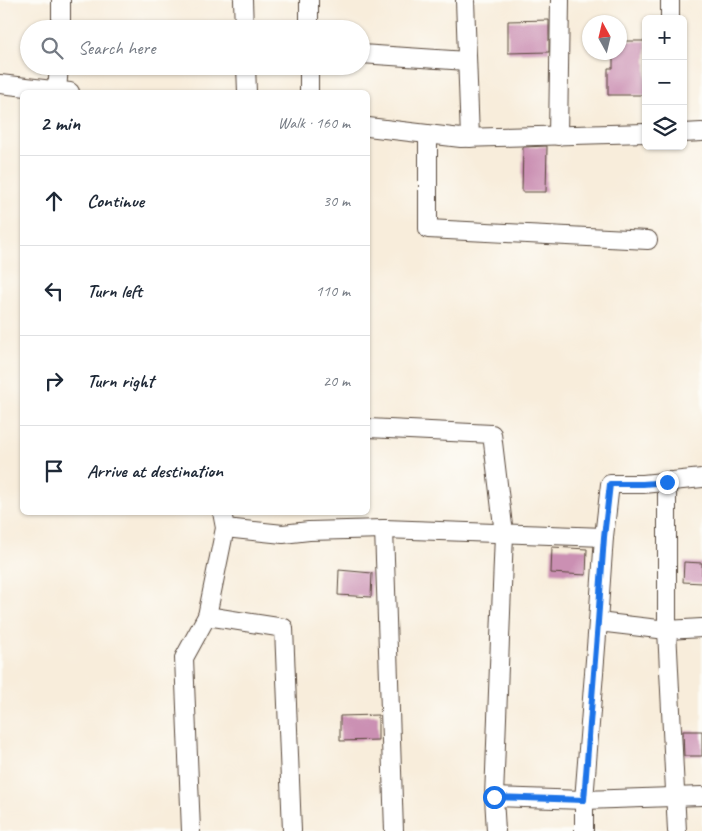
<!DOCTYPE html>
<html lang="en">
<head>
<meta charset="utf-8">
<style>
  body { margin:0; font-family:Caveat,sans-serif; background:#f2f2f3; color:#1f2937 }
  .controls { position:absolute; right:15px; top:15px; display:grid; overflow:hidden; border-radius:8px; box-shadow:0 1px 4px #0004 }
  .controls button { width:45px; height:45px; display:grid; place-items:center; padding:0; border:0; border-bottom:1px solid #e0e1e3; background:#fff; color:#1f2937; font:25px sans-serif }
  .compass { position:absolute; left:582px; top:15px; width:45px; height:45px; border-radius:50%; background:#fff; box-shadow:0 1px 4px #0004; rotate:352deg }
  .stop { position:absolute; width:15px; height:15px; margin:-11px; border:4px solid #1a73e8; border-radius:50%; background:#fff }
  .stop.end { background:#1a73e8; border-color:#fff; box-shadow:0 1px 5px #0008 }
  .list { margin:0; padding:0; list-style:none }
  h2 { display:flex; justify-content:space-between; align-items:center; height:65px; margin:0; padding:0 20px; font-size:21px }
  h2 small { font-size:16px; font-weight:400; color:#747a83 }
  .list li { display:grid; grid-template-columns:32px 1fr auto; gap:15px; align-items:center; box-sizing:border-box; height:90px; padding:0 20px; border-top:1px solid #e0e1e3 }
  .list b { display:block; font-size:19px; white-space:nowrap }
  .list em { font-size:16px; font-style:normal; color:#747a83 }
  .icon { flex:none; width:28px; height:28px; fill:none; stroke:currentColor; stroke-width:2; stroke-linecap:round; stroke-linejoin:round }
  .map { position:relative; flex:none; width:702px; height:831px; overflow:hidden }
  .search { position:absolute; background:#fff; box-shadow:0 1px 4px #0004; left:20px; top:20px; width:350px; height:55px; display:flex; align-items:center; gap:12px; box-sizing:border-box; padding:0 18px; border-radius:28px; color:#747a83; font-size:19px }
  .panel { position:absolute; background:#fff; box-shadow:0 1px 4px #0004; left:20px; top:90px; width:350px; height:425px; border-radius:8px }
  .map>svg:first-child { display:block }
  .building { fill:#cb90b3 }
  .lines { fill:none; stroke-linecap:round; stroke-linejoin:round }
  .minor-casing { stroke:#57473a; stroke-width:20 }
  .minor { stroke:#fff; stroke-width:18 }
  .route { stroke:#1a73e8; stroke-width:6 }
</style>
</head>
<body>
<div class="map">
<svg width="702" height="831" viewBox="0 0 702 831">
  <rect width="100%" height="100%" fill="#fdfcf7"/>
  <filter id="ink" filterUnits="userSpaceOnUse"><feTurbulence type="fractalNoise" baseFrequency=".02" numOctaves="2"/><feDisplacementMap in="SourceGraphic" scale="10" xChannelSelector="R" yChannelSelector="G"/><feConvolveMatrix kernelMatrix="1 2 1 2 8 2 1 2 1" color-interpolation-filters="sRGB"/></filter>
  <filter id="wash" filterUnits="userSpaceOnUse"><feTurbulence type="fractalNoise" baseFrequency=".0096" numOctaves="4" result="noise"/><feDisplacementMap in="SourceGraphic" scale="20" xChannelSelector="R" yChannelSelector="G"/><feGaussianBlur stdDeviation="1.12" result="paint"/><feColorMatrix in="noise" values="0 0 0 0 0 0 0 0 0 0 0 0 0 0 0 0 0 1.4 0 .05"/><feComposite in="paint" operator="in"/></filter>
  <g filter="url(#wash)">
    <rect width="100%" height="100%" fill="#f8eddb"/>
    <g id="blocks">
      <!-- building -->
      <g class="building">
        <polygon points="549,20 549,52 508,53 508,21"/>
        <polygon points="620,41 646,41 646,95 608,95 608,68 613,68 613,52 620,52"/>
        <polygon points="547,146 546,192 522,192 523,147"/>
        <polygon points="552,547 587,549 586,575 551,573"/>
        <polygon points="684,562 702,563 702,583 683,582"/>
        <polygon points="339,570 372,573 371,597 338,595"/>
        <polygon points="378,715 378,740 340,741 340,716"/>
        <polygon points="683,731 702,731 702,756 684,756"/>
      </g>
    </g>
  </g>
  <g filter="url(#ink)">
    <use href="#blocks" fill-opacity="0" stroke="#57473a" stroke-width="1"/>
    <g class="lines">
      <!-- minor casing -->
      <g class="minor-casing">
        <g id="minor">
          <polyline points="61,0 61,29"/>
          <polyline points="243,0 244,29"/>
          <polyline points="465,0 470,138"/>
          <polyline points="670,0 670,19"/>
          <polyline points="309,29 309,0"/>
          <polyline points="361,54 467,61"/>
          <polyline points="246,66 247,92"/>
          <polyline points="0,84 70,92"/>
          <polyline points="57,91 59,66"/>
          <polyline points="309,92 309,66"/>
          <polyline points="368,127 461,138 646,133"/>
          <polyline points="683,133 702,132"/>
          <polyline points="428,134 428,229 648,240"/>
          <polyline points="558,136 560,0"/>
          <polyline points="368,428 492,434 504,534 494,797 496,831"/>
          <polyline points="667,481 667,630 677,831"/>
          <polyline points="222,512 225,528 207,616 284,628 292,831"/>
          <polyline points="225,528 283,534 309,531 384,529 604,537"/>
          <polyline points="384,529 394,831"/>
          <polyline points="598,622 604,537 610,484 643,484 702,478"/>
          <polyline points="494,797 584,800 702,796"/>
          <polyline points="191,831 184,658 207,616"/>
          <polyline points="584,831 584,800 598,622 667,630 702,628"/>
        </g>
      </g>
      <!-- minor -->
      <use href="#minor" class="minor"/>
    </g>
  </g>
  <g class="lines" filter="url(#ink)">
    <!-- route -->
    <polyline class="route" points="494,797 584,800 598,622 604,537 610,484 643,484 667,482"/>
  </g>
</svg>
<div class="controls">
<button>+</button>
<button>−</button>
<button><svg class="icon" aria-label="layers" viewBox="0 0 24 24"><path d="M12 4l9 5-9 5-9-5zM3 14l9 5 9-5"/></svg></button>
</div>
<svg class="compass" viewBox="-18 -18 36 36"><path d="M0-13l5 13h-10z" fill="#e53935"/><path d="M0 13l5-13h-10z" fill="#747a83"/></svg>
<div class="stop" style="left:494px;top:797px"></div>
<div class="stop end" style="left:667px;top:482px"></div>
<div class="search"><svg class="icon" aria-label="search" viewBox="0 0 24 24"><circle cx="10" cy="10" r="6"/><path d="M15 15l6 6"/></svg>Search here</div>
<section class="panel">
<h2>2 min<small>Walk · 160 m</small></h2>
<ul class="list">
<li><svg class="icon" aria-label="ahead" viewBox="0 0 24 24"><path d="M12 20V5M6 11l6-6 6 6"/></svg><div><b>Continue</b></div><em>30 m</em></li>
<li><svg class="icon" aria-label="left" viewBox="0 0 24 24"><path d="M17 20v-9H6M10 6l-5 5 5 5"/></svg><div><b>Turn left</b></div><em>110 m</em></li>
<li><svg class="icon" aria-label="right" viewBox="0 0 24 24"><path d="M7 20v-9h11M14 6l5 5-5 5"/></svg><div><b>Turn right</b></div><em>20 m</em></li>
<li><svg class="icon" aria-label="arrive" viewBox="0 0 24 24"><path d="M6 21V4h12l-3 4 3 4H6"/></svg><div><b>Arrive at destination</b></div></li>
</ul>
</section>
</div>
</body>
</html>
